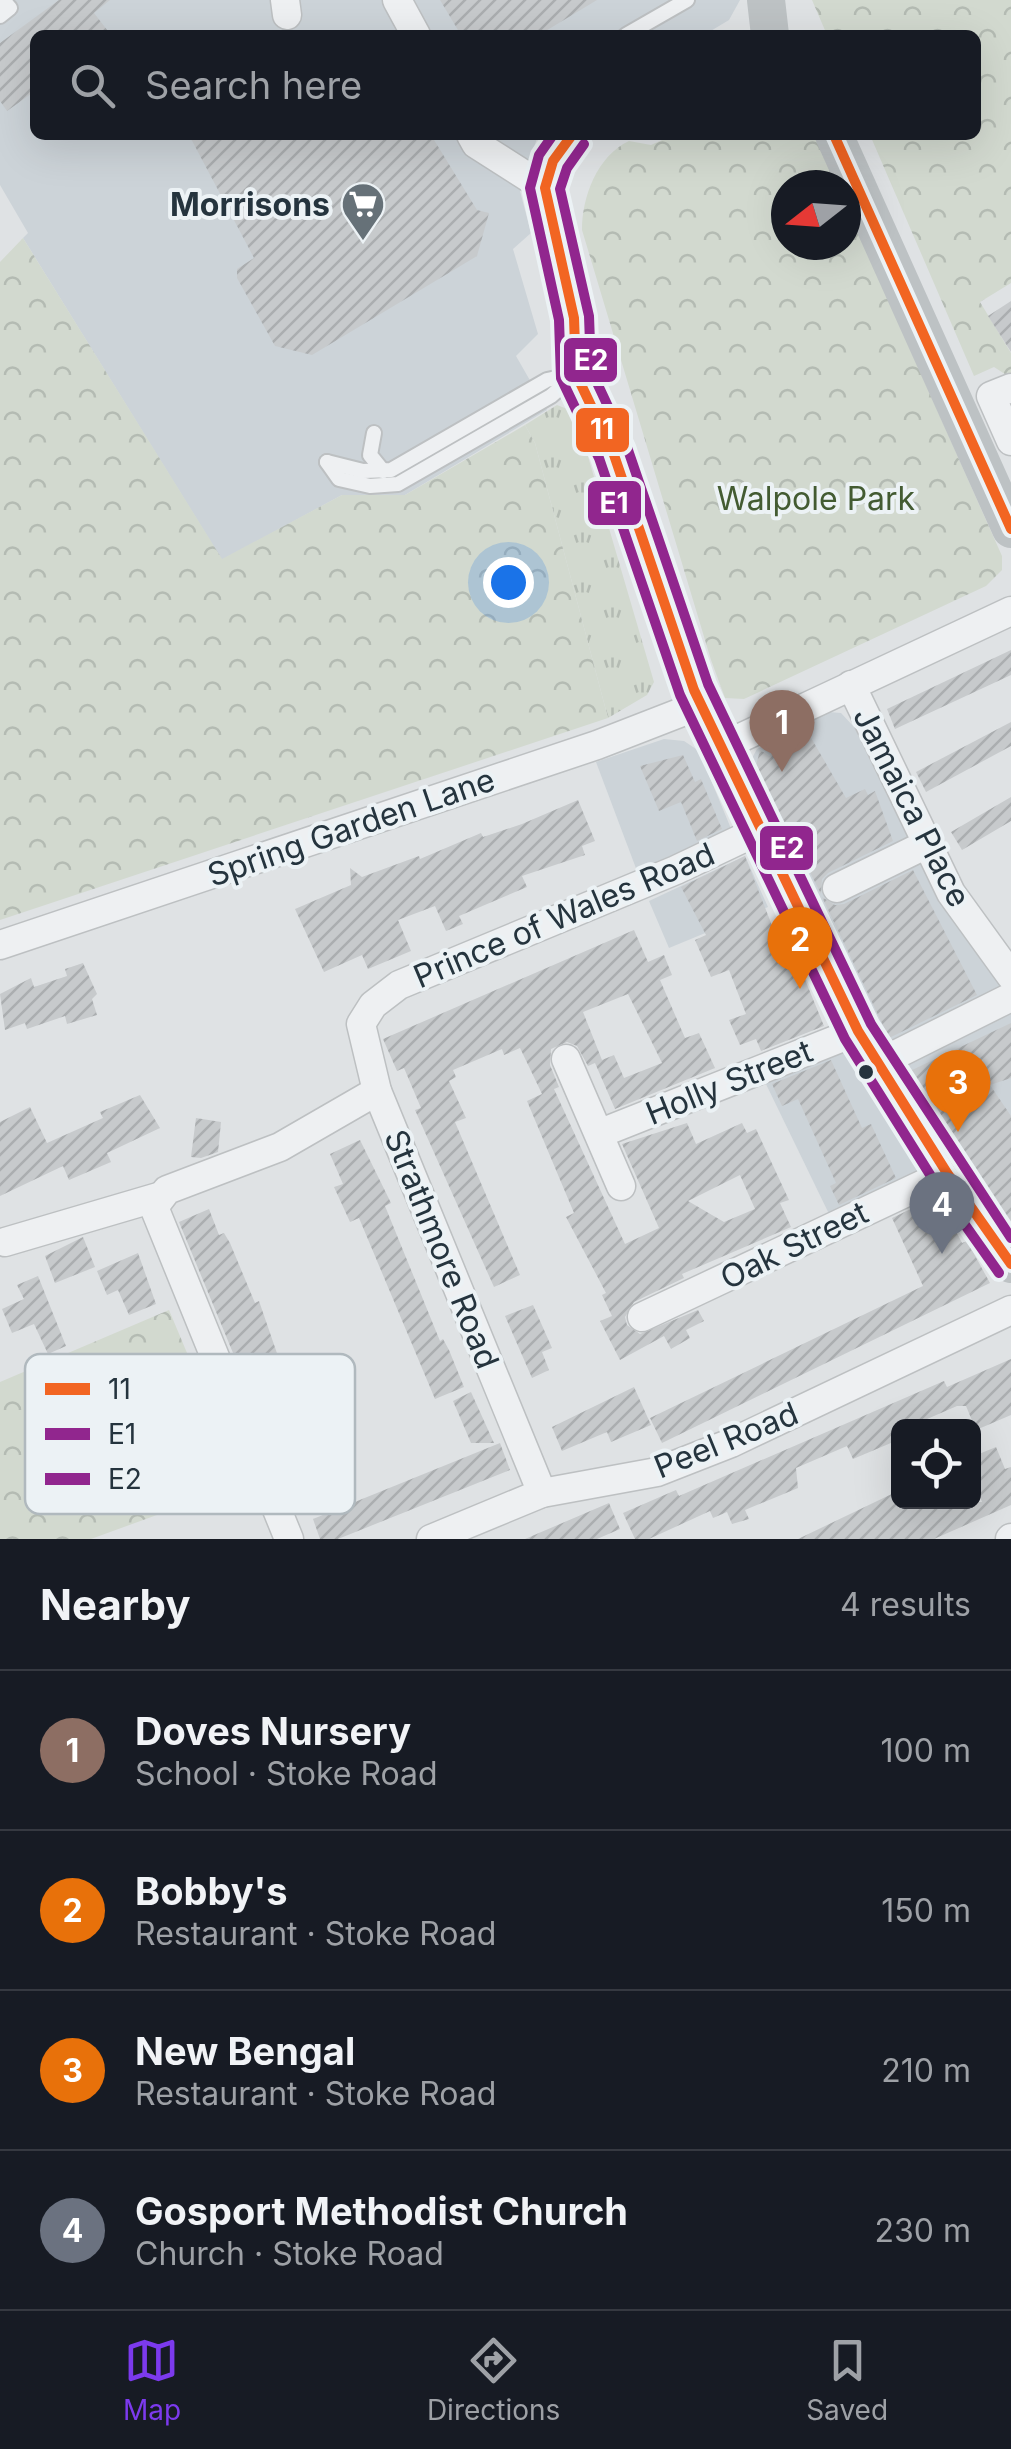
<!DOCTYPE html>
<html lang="en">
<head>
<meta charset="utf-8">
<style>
  body { margin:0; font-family:Inter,sans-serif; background:#20242c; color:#f1f3f6 }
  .controls { position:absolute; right:30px; bottom:30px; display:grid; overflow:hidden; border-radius:15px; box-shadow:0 10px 40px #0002 }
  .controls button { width:90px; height:90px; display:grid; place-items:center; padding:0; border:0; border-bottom:2px solid #363941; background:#171b24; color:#f1f3f6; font:50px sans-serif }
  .compass { position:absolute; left:771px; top:170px; width:90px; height:90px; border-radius:50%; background:#171b24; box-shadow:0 10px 40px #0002; rotate:253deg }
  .you { position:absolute; left:508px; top:582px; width:35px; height:35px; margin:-25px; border:8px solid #fff; border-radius:50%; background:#1a73e8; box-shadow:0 0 0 15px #1a73e833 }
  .badge { display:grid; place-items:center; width:65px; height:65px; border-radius:50%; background:#7c3aed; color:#fff; font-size:32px; font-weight:700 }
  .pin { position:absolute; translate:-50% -82px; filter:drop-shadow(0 2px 5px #0008) }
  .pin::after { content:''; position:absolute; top:52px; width:35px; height:30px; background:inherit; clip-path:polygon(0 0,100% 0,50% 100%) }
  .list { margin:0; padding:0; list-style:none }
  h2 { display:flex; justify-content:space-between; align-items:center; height:130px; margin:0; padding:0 40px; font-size:42px }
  h2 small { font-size:32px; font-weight:400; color:#9ea1a6 }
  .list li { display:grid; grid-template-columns:65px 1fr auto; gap:30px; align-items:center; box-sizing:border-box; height:160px; padding:0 40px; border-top:2px solid #363941 }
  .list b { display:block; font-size:38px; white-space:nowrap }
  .list p { margin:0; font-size:32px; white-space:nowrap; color:#9ea1a6 }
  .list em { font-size:32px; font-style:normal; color:#9ea1a6 }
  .icon { flex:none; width:55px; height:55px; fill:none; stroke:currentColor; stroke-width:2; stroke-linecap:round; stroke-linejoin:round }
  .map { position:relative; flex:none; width:1011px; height:1539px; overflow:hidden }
  .search { position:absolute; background:#171b24; box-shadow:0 10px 40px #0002; left:30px; right:30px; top:30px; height:110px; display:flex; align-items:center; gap:25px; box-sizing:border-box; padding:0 35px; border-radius:15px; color:#9ea1a6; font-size:38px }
  .sheet { height:770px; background:#171b24 }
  nav { display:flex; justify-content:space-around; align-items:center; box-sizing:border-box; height:140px; border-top:2px solid #363941; background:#171b24; font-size:28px; color:#9ea1a6 }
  nav a { display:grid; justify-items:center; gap:5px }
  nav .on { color:#7c3aed }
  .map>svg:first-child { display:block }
  .built { fill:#ccd3d8 }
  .grass { fill:url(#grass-tufts) }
  .park { fill:url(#park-crowns) }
  .building { fill:url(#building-hatch); fill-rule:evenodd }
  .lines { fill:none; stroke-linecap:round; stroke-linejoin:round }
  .lane-casing { stroke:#bdc0c2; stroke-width:18 }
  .street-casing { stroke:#bdc0c2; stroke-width:31 }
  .lane { stroke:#eef0f2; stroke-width:14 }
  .street { stroke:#eef0f2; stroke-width:28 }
  .secondary { stroke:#bdc2c4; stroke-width:38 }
  .bus-1-casing { stroke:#ecf2f5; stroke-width:18 }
  .bus-2-casing { stroke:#ecf2f5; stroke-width:18 }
  .bus-3-casing { stroke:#ecf2f5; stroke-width:18 }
  .bus-1 { stroke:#f26522; stroke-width:10 }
  .bus-2 { stroke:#91268e; stroke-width:10 }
  .bus-3 { stroke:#91268e; stroke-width:10 }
  .bus-dot { fill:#25343e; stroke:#ecf2f5; stroke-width:4 }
  .labels { text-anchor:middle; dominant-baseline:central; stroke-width:8; stroke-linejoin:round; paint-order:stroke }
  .poi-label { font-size:32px; font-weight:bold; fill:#25343e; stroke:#ecf2f5; text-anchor:end }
  .park-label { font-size:32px; fill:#435b32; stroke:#ecf2f5 }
  .street-label { font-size:32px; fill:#25343e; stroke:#ecf2f5 }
  .key { fill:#ecf2f5; stroke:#b0b9be; stroke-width:2.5 }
  .key-label { font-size:28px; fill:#25343e }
  .line-badge { stroke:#ecf2f5; stroke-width:4 }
  .badge-label { font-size:28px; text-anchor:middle; font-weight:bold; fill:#fff }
</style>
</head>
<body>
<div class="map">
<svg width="1011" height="1539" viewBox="0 0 1011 1539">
  <defs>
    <pattern id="grass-tufts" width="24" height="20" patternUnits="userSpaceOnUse" patternTransform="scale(2.5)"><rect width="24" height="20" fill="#d2d9cf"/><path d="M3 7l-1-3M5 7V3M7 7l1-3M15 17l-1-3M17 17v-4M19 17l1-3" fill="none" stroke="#b4bbb3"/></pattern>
    <pattern id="park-crowns" width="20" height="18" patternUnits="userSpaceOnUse" patternTransform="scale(2.5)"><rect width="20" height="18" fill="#d2d9cf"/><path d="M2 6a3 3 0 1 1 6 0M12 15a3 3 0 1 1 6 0" fill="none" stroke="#b4bbb3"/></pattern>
    <pattern id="building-hatch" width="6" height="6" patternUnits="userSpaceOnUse" patternTransform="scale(2.5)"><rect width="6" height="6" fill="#c7cacc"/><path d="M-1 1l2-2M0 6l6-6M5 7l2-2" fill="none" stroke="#abaeb0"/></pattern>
  </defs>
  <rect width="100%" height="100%" fill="#dfe2e4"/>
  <!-- built -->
  <g class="built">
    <polygon points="0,0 740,0 729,20 704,35 35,35 35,135 538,135 520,191 531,233 513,249 538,334 516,356 547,410 405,495 342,495 222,560 23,238 28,233 0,185"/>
    <polygon points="828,712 841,713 855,728 935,894 1011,1000 1011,1245 869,1028 806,891 812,884 752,758 757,749"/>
    <polygon points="664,739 684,741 699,751 732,831 637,871 596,762"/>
    <polygon points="745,856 768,907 669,948 649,901"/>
    <polygon points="843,1051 923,1171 831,1218 764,1080"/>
  </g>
  <!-- grass -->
  <polygon class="grass" points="557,405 575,412 654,682 647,695 608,718 535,443 525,425"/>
  <!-- park -->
  <g class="park">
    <polygon points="812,0 1011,0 1011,283 980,302 1011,353 1011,378 994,367 974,376 870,135 976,135 976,35 827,35"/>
    <path d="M673 135H815L837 185H786V245H846V205L1002 556V570L986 586 744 699 725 698 711 660 582 230C582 197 597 156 629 141L651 145Z"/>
    <polygon points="23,238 222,559 342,495 405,495 525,425 535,443 608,718 0,920 0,262"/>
    <polygon points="169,1310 242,1484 91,1539 0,1539 0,1382"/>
  </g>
  <!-- building -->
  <g class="building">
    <polygon points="59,0 110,0 94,13 111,35 35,35 35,91 7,111 0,101 0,43"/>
    <polygon points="440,0 597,0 539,35 461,35"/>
    <polygon points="189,135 431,135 477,210 489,213 477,256 312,355 275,346 237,278 237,269 254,258"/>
    <polygon points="1011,301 1011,352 988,316"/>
    <polygon points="1011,650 1011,675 895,729 887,709"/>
    <polygon points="1011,722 1011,746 926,792 916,772"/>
    <polygon points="810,736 846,798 865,789 868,795 875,791 893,841 828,873 822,879 821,894 756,766 760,750 769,756"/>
    <polygon points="683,755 695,782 701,779 722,829 697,841 681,802 659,811 640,766"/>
    <polygon points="1011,797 1011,821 962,850 951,832"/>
    <polygon points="578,800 595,841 582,846 585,855 522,876 527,887 459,916 463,924 446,931 435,906 398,920 411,951 368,969 362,955 324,972 295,909 351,885 350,868 362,877 419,856 420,859 481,833 483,837 522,824"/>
    <polygon points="745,856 783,954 793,950 824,1026 761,1051 756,1039 740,1045 729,1020 746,1014 729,970 711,977 695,940 706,935 681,887"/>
    <polygon points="913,870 977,995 889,1038 822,897 835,905 844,904"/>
    <path d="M634 930 648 962 664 955 672 975 660 980 685 1038 699 1033 715 1068 615 1109 595 1063 588 1066 577 1046 567 1042 551 1049 550 1065 559 1087 554 1089 625 1244 659 1228 622 1144 687 1123 696 1144 742 1123 747 1133 756 1129 789 1200 780 1203 791 1227 682 1274 684 1278 634 1302 625 1317 627 1325 640 1334 698 1310 704 1321 686 1330 690 1338 671 1349 664 1336 620 1360 600 1321 612 1316 602 1295 606 1293 566 1217 574 1213 527 1101 542 1094 520 1048 504 1055 502 1049 453 1070 456 1077 449 1081 466 1118 455 1122 520 1275 494 1287 415 1110 421 1108 404 1068 397 1071 383 1039ZM628 994 662 1063 624 1078 614 1055 602 1060 583 1012ZM740 1175 755 1209 724 1222 688 1201Z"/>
    <polygon points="83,963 97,994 92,999 97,1015 67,1024 65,1016 27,1029 25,1023 5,1030 0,994 31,978 34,987 67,976 65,969"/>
    <polygon points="1011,1023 1011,1078 990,1085 1011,1116 1011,1225 910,1071"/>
    <polygon points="831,1060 862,1128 871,1124 896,1178 839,1205 830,1186 836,1183 798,1099 782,1106 772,1084"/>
    <polygon points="140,1095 160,1128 107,1153 111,1162 69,1180 63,1166 0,1196 0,1122 30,1107 47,1143 103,1118 100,1112"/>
    <polygon points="196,1118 221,1122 218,1152 201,1158 191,1157"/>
    <polygon points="360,1140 391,1203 385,1206 440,1341 443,1339 449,1350 464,1387 435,1399 359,1218 350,1222 334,1187 343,1184 330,1154"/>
    <polygon points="934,1198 951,1234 956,1231 962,1243 967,1241 990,1283 662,1443 650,1418 923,1286 892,1218"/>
    <polygon points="209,1209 219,1235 224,1233 230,1243 255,1303 259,1301 290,1391 330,1376 338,1398 305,1410 315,1437 306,1440 311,1453 294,1460 278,1462 179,1222"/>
    <polygon points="83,1237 95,1267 55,1283 45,1256"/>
    <polygon points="138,1253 156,1304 129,1315 118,1290 107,1295 97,1271"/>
    <polygon points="38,1276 66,1346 48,1354 34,1324 12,1333 2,1309 24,1299 17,1285"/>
    <polygon points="533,1305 552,1348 542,1352 549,1370 532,1378 505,1316"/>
    <polygon points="1011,1359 1011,1415 976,1430 966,1406 957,1406 911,1426 898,1426 898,1440 853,1459 847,1446 796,1468 798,1488 745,1510 749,1519 732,1524 727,1512 713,1518 710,1511 649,1539 635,1539 623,1513 676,1490 679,1496 944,1381 947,1387"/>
    <polygon points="634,1387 651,1425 611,1442 607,1432 562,1451 552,1427"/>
    <polygon points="471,1392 494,1443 471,1443 453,1401"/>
    <polygon points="500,1443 510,1470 338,1539 320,1539 313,1519"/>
    <polygon points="996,1447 1005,1469 1011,1467 1011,1505 934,1539 798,1539 898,1491 898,1502 982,1502 974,1482 981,1479 974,1456"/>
    <polygon points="609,1503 620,1529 597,1539 525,1539"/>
  </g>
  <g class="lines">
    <!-- lane casing -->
    <g class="lane-casing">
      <g id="lane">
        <polyline points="0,16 10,8 3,0"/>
        <polyline points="626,35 687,0"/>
        <polyline points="374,433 370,455 383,471"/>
        <polyline points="327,462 339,479 370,486 398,484 551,396 574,376"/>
        <polyline points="327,462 363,471 391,470 547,380 575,374"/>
      </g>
    </g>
    <!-- street casing -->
    <g class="street-casing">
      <g id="street">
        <polyline points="285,0 287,15"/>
        <polyline points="397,0 416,35"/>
        <polyline points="471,135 476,144 545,188"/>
        <polyline points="1011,388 991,396 1011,441"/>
        <polyline points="851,685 951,893 1011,976"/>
        <polyline points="719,748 1011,611"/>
        <polyline points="837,888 927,844"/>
        <polyline points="0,945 597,745 700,705"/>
        <polyline points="566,1059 621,1186"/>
        <polyline points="879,1063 1011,997"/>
        <polyline points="601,1133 858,1031"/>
        <polyline points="5,1242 158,1197"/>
        <polyline points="642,1317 947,1173"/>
        <polyline points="542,1493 377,1091 361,1024 373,1005 399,985 676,870 758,831"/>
        <polyline points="289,1539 154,1207 167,1190 280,1147 377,1091"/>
        <polyline points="431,1539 542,1493 657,1472 731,1443 1011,1310"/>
        <polyline points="1010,1539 1011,1538"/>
      </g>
    </g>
    <!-- lane -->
    <use href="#lane" class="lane"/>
    <!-- street -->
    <use href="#street" class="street"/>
    <!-- secondary -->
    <g class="secondary">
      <polyline points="766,0 770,35"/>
      <polyline points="572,135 553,161 545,188 574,318 576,374 613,452 694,690 858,1031 947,1173 1011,1264"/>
      <polyline points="834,135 1011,529"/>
    </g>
    <!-- bus-1 casing -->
    <g class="bus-1-casing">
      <g id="bus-1">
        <polyline points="572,135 553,161 545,188 574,318 576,374 613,452 694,690 858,1031 947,1173 1011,1264"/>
        <polyline points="834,135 1011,529"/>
      </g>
    </g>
    <!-- bus-2 casing -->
    <g class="bus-2-casing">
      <polyline id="bus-2" points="553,135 539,155 530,188 559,320 561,378 599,458 680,695 845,1039 934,1181 999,1273"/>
    </g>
    <!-- bus-3 casing -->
    <g class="bus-3-casing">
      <polyline id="bus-3" points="584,144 567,168 560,189 589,316 591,370 627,447 708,684 871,1024 1011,1238"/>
    </g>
    <!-- bus-1 -->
    <use href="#bus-1" class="bus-1"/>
    <!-- bus-2 -->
    <use href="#bus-2" class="bus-2"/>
    <!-- bus-3 -->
    <use href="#bus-3" class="bus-3"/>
  </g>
  <!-- icons -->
  <defs>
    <g id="supermarket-pin" transform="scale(2.25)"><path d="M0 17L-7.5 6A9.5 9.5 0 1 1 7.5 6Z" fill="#667178" stroke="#ecf2f5"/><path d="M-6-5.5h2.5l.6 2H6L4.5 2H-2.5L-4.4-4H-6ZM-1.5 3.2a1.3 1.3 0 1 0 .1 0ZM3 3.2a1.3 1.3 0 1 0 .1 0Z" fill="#fff"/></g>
  </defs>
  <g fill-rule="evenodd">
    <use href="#supermarket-pin" x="363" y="204"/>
  </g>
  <!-- markers -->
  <circle class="bus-dot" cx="866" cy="1072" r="9"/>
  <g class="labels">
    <!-- poi labels -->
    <g class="poi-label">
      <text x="330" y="204">Morrisons</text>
    </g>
    <!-- park labels -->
    <g class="park-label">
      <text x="816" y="498">Walpole Park</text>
    </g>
    <!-- street labels -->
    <g class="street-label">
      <text transform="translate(912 807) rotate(63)">Jamaica Place</text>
      <text transform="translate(351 827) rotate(-19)">Spring Garden Lane</text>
      <text transform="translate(564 915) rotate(-23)">Prince of Wales Road</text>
      <text transform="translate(729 1082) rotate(-22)">Holly Street</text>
      <text transform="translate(794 1245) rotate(-26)">Oak Street</text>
      <text transform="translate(442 1249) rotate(68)">Strathmore Road</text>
      <text transform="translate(726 1440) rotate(-22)">Peel Road</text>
    </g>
  </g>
  <!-- legend -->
  <rect x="25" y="1354" width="330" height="160" rx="15" class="key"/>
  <rect x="45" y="1383" width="45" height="12" fill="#f26522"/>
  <rect x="45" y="1428" width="45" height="12" fill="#91268e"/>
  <rect x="45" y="1473" width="45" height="12" fill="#91268e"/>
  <g class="key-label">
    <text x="108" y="1399">11</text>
    <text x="108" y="1444">E1</text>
    <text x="108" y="1489">E2</text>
  </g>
  <g class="line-badge">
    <rect x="562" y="336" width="57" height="48" rx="10" fill="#91268e"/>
    <rect x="574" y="406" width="57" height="48" rx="10" fill="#f26522"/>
    <rect x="586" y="479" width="57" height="48" rx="10" fill="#91268e"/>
    <rect x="758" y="824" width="57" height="48" rx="10" fill="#91268e"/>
  </g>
  <g class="badge-label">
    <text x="591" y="370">E2</text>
    <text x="602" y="439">11</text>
    <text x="614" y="513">E1</text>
    <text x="787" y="858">E2</text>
  </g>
</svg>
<div class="controls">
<button><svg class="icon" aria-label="locate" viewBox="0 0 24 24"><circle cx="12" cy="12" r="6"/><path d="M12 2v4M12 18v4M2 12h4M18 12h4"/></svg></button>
</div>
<svg class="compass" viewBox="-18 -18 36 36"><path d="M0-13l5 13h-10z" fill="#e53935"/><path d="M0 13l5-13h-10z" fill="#9ea1a6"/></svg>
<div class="you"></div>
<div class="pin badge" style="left:782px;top:772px;background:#8d6e63">1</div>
<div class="pin badge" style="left:800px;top:989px;background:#e8710a">2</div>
<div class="pin badge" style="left:958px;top:1132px;background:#e8710a">3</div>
<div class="pin badge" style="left:942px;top:1254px;background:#6b7280">4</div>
<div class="search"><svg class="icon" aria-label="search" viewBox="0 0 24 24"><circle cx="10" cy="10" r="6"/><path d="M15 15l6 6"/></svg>Search here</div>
</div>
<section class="sheet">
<h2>Nearby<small>4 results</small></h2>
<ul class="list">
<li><span class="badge" style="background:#8d6e63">1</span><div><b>Doves Nursery</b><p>School · Stoke Road</p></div><em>100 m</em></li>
<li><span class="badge" style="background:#e8710a">2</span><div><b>Bobby's</b><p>Restaurant · Stoke Road</p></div><em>150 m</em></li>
<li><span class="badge" style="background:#e8710a">3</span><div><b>New Bengal</b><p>Restaurant · Stoke Road</p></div><em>210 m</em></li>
<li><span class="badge" style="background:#6b7280">4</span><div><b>Gosport Methodist Church</b><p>Church · Stoke Road</p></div><em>230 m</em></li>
</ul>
</section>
<nav>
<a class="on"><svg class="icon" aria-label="map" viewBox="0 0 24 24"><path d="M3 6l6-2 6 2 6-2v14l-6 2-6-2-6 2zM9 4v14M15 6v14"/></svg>Map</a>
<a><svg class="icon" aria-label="directions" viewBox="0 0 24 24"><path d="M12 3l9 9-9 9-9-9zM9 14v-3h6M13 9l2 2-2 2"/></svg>Directions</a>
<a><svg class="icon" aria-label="saved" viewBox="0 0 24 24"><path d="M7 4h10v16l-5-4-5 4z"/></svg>Saved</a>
</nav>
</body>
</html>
